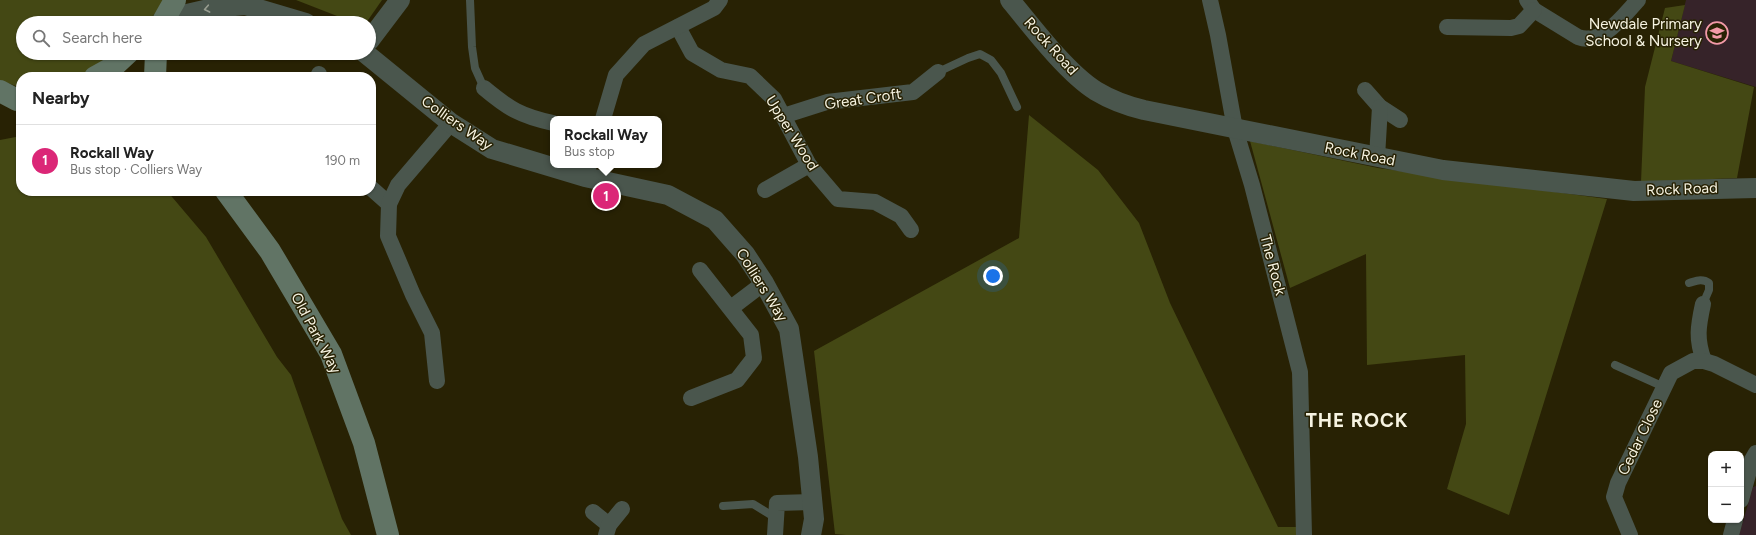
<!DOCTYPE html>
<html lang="en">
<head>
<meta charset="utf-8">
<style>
  body { margin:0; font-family:Figtree,sans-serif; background:#f6f6f6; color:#222 }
  .controls { position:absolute; right:12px; bottom:12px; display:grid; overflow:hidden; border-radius:8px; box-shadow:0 1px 3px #0004 }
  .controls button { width:36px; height:36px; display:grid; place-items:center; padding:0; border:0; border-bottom:1px solid #e0e0e0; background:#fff; color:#222; font:20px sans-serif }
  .you { position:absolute; left:993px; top:276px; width:14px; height:14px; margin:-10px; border:3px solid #fff; border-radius:50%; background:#1a73e8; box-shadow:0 0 0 6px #1a73e833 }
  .badge { display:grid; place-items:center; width:26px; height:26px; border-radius:50%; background:#db2777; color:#fff; font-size:13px; font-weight:700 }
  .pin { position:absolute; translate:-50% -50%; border:2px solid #fff; box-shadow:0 1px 4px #0006 }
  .popup { position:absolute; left:550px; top:116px; width:112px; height:52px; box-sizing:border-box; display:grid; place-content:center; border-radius:8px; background:#fff; filter:drop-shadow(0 1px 3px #0005); font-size:13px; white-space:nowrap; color:#767676 }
  .popup b { font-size:15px; color:#222 }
  .popup::after { content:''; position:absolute; left:50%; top:100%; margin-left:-8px; border:8px solid transparent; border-top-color:#fff }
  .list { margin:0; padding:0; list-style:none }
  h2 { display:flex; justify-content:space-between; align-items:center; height:52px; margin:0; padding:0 16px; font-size:17px }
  h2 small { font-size:13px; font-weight:400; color:#767676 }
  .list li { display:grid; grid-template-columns:26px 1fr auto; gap:12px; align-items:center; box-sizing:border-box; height:72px; padding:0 16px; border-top:1px solid #e0e0e0 }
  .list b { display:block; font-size:15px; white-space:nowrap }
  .list p { margin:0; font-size:13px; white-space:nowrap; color:#767676 }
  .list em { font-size:13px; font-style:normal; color:#767676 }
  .icon { flex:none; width:22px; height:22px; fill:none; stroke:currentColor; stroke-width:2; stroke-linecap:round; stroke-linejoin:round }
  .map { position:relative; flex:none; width:1756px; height:535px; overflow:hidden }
  .search { position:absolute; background:#fff; box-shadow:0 1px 3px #0004; left:16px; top:16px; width:360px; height:44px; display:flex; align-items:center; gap:10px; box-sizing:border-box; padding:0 14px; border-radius:22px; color:#767676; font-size:15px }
  .panel { position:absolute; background:#fff; box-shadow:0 1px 3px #0004; left:16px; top:72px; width:360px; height:124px; border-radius:16px }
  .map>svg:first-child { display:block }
  .education { fill:#362329 }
  .green { fill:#444814 }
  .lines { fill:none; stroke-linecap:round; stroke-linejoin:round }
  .service { stroke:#4a564d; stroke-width:8 }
  .minor { stroke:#4a564d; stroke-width:16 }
  .tertiary { stroke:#4a564d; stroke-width:20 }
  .secondary { stroke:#617465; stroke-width:22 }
  .oneway { stroke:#989d90 }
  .labels { text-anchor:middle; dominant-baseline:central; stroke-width:3; stroke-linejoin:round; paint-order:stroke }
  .poi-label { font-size:15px; fill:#f7f4e2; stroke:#282204; text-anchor:end }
  .street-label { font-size:15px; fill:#f7f4e2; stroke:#282204 }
  .district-label { font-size:19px; font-weight:bold; letter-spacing:1px; fill:#f7f4e2; stroke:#282204 }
</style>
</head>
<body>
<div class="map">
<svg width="1756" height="535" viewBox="0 0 1756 535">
  <rect width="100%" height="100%" fill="#282204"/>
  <!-- education -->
  <g class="education">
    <polygon points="1686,0 1756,0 1756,87 1671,61"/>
    <polygon points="1756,486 1756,535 1739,535 1753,487"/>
  </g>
  <!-- green -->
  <g class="green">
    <polygon points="0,0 163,0 161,6 147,23 23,23 23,53 117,53 84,77 21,77 21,88 0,80"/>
    <polygon points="296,0 382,0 366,23 355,23"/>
    <polygon points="1685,5 1671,61 1754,87 1737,178 1641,182 1645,87 1665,8"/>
    <polygon points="1029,115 1098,170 1139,223 1170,303 1278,527 1310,527 1311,535 846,535 835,534 814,351 1019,238"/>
    <polygon points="21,136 21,191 167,191 206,237 277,357 291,375 342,519 351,535 0,535 0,140"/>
    <polygon points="1250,141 1378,168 1607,199 1509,515 1447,489 1466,424 1465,355 1367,365 1366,254 1290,288"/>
  </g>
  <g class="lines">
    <!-- service -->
    <g class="service">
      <polyline points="470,0 472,47 475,68 484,88"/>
      <polyline points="938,72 968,58 980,54 991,60 1001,73 1017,107"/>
      <path d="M1689 283C1696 281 1702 278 1709 283V290L1703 304"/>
      <polyline points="1615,365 1664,387"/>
      <polyline points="723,506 753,504 776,518"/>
    </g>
    <!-- minor -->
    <g class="minor">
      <polyline points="1210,0 1218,35 1235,129 1252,185 1300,372 1304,535"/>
      <path d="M1527 0 1534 10 1578 37C1602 46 1623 16 1638 0"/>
      <polyline points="678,27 692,53 721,70 750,76 774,99 809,165 838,199 875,202 901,216 911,230"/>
      <polyline points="1447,27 1511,28 1519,26 1534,10"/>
      <polyline points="318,77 319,74"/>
      <path d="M484 88C509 109 521 116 553 123"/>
      <polyline points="1365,90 1380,107 1400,120"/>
      <polyline points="783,116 827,102 913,92 938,72"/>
      <polyline points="603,119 616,75 644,44 714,8 720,0"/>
      <polyline points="1377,157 1380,107"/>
      <polyline points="585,177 589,165"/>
      <polyline points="371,188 389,204"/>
      <polyline points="765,190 809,165"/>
      <path d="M1703 304C1698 327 1696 339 1704 361"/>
      <polyline points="731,308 764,283"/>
      <polyline points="437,381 432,333 413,295 388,236 389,204 398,185 451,123"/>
      <polyline points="691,398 737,380 754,358 751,335 700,270"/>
      <polyline points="1741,500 1752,460 1756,453"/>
      <polyline points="593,512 609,525"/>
      <polyline points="606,535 609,525 622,509"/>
      <polyline points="775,535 777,503 812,502"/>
      <polyline points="1630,535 1614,497 1618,483 1671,373 1693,361 1704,361 1714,364 1756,385"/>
      <polyline points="1731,535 1735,520"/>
    </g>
    <!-- tertiary -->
    <g class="tertiary">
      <path d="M1010 0C1032 27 1067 73 1096 91 1111 100 1127 106 1144 110L1443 170 1634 191 1756 188"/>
      <polyline points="165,19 213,8 245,5 306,23"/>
      <polyline points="369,41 400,0"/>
      <polyline points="365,53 451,123 492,149 585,177 668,195 715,220 745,254 764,283 789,329 808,457 814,519 811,535"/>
    </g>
    <!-- secondary -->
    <g class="secondary">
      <polyline points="162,23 175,0"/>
      <polyline points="95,77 113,67 128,53"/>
      <polyline points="155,77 156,53"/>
      <polyline points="0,91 17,100 21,100"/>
      <polyline points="226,191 270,251 331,354 364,443 388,535"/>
    </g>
  </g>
  <!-- one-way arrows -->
  <defs><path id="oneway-chevron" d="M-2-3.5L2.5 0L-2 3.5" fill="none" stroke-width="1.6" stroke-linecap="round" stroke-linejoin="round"/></defs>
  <use class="oneway" href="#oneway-chevron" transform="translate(207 9) rotate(169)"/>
  <!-- icons -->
  <defs>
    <g id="school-ring" transform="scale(1.15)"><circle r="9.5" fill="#282204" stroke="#f39aa8" stroke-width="1.5"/><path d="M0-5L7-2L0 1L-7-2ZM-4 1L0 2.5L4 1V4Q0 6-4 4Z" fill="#f39aa8"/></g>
  </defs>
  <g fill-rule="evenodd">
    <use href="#school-ring" x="1717" y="33"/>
  </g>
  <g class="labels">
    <!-- poi labels -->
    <g class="poi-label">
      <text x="1702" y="24">Newdale Primary<tspan x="1702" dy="17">School &amp; Nursery</tspan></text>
    </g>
    <!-- street labels -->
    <g class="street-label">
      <text transform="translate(1051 46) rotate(48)">Rock Road</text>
      <text transform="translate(863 99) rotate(-8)">Great Croft</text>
      <text transform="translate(457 123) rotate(35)">Colliers Way</text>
      <text transform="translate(792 133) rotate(58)">Upper Wood</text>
      <text transform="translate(1360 154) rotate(11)">Rock Road</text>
      <text transform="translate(1682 189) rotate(-2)">Rock Road</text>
      <text transform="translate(1273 265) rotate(75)">The Rock</text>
      <text transform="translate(762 285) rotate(58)">Colliers Way</text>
      <text transform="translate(316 333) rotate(62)">Old Park Way</text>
      <text transform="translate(1640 437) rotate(-64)">Cedar Close</text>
    </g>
    <!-- district labels -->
    <g class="district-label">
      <text x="1357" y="420">THE ROCK</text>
    </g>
  </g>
</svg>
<div class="controls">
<button>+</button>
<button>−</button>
</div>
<div class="you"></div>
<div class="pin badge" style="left:606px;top:196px">1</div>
<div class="popup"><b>Rockall Way</b>Bus stop</div>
<div class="search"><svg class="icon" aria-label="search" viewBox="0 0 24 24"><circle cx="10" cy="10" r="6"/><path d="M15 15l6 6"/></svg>Search here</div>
<section class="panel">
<h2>Nearby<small></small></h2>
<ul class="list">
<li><span class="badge">1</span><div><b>Rockall Way</b><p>Bus stop · Colliers Way</p></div><em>190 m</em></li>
</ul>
</section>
</div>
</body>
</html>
